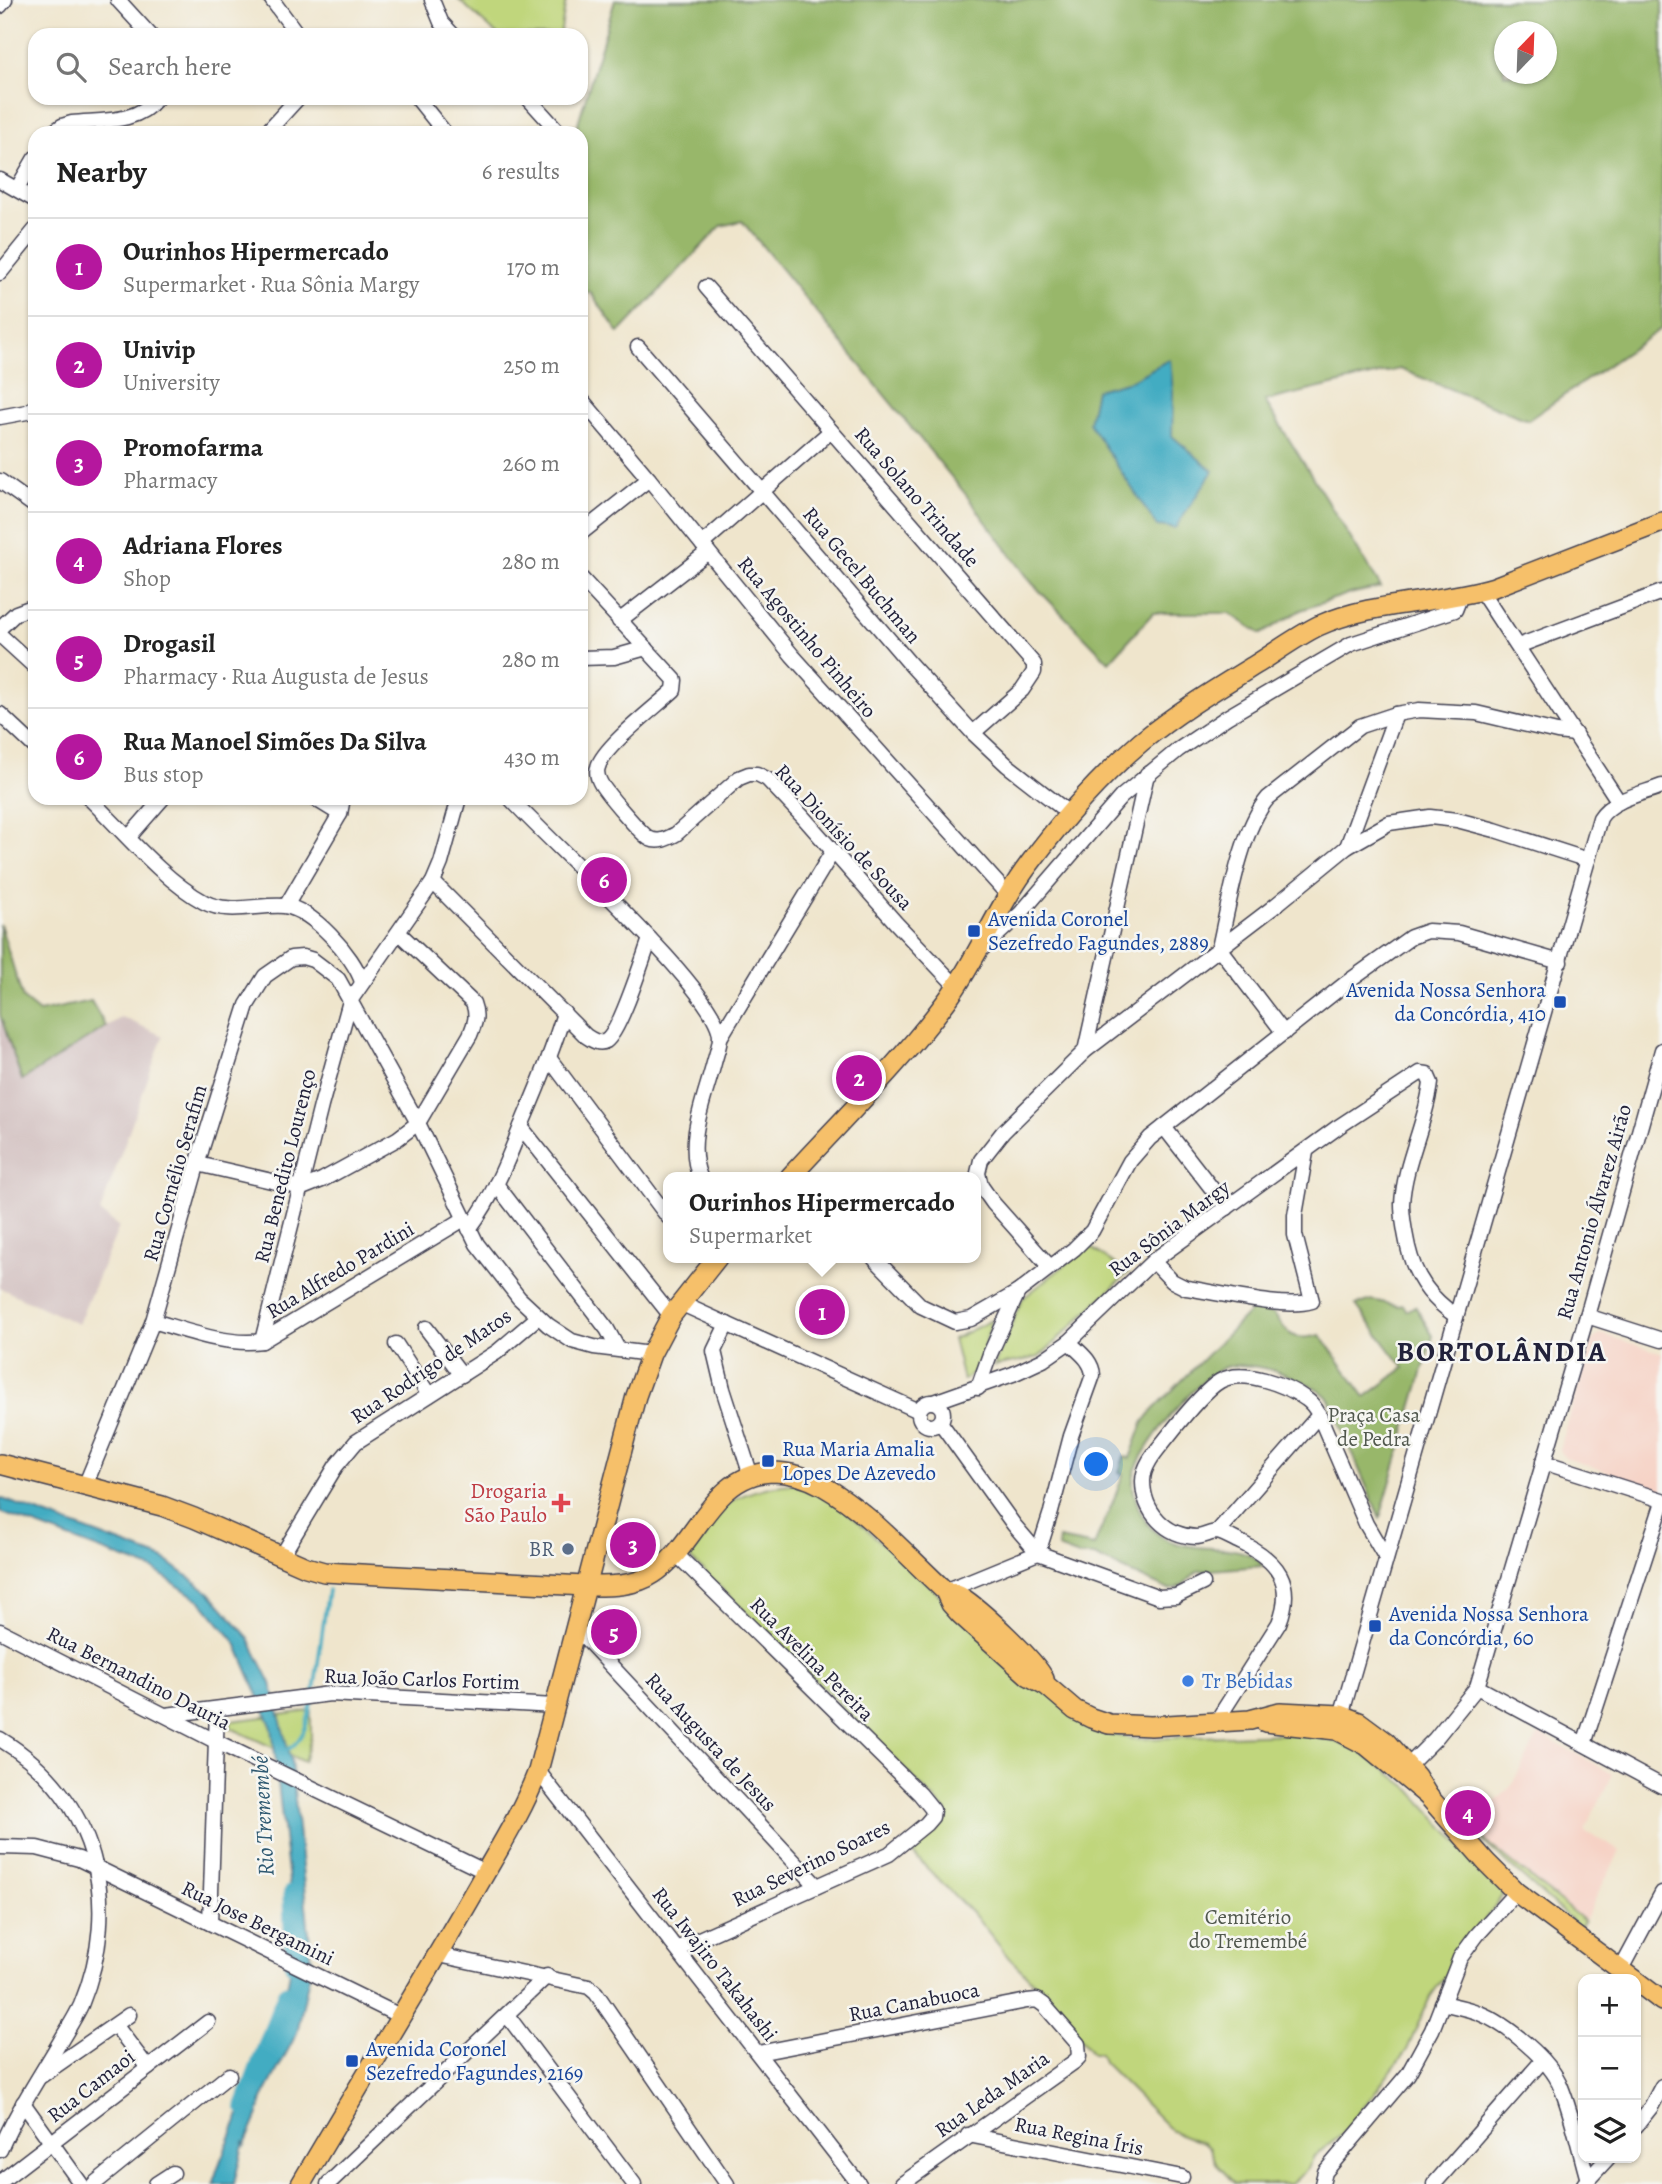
<!DOCTYPE html>
<html lang="en">
<head>
<meta charset="utf-8">
<style>
  body { margin:0; font-family:Alegreya,serif; background:#f2f2f2; color:#222 }
  .controls { position:absolute; right:21px; bottom:21px; display:grid; overflow:hidden; border-radius:14px; box-shadow:0 2px 5px #0004 }
  .controls button { width:63px; height:63px; display:grid; place-items:center; padding:0; border:0; border-bottom:2px solid #e0e0e0; background:#fff; color:#222; font:35px sans-serif }
  .compass { position:absolute; left:1494px; top:21px; width:63px; height:63px; border-radius:50%; background:#fff; box-shadow:0 2px 5px #0004; rotate:23deg }
  .you { position:absolute; left:1097px; top:1465px; width:24px; height:24px; margin:-18px; border:5px solid #fff; border-radius:50%; background:#1a73e8; box-shadow:0 0 0 10px #1a73e833 }
  .badge { display:grid; place-items:center; width:46px; height:46px; border-radius:50%; background:#b5179e; color:#fff; font-size:23px; font-weight:700 }
  .pin { position:absolute; translate:-50% -50%; border:4px solid #fff; box-shadow:0 2px 7px #0006 }
  .popup { position:absolute; left:663px; top:1172px; width:318px; height:91px; box-sizing:border-box; display:grid; place-content:center; border-radius:14px; background:#fff; filter:drop-shadow(0 2px 5px #0005); font-size:23px; white-space:nowrap; color:#767676 }
  .popup b { font-size:26px; color:#222 }
  .popup::after { content:''; position:absolute; left:50%; top:100%; margin-left:-14px; border:14px solid transparent; border-top-color:#fff }
  .list { margin:0; padding:0; list-style:none }
  h2 { display:flex; justify-content:space-between; align-items:center; height:91px; margin:0; padding:0 28px; font-size:30px }
  h2 small { font-size:23px; font-weight:400; color:#767676 }
  .list li { display:grid; grid-template-columns:46px 1fr auto; gap:21px; align-items:center; box-sizing:border-box; height:98px; padding:0 28px; border-top:2px solid #e0e0e0 }
  .list b { display:block; font-size:26px; white-space:nowrap }
  .list p { margin:0; font-size:23px; white-space:nowrap; color:#767676 }
  .list em { font-size:23px; font-style:normal; color:#767676 }
  .icon { flex:none; width:38px; height:38px; fill:none; stroke:currentColor; stroke-width:2; stroke-linecap:round; stroke-linejoin:round }
  .map { position:relative; flex:none; width:1662px; height:2184px; overflow:hidden }
  .search { position:absolute; background:#fff; box-shadow:0 2px 5px #0004; left:28px; top:28px; width:560px; height:77px; display:flex; align-items:center; gap:18px; box-sizing:border-box; padding:0 24px; border-radius:21px; color:#767676; font-size:26px }
  .panel { position:absolute; background:#fff; box-shadow:0 2px 5px #0004; left:28px; top:126px; width:560px; height:679px; border-radius:21px }
  .map>svg:first-child { display:block }
  .built { fill:#f6d2c5 }
  .industrial { fill:#d1bfbf }
  .green { fill:#c0d67b; stroke:#717c5b; stroke-width:2 }
  .forest { fill:#98b76b; stroke:#5d6c53; stroke-width:2; fill-rule:evenodd }
  .water { fill:#43acc2; stroke:#32677e; stroke-width:2 }
  .lines { fill:none; stroke-linecap:round; stroke-linejoin:round }
  .stream { stroke:#43acc2; stroke-width:3.5 }
  .river { stroke:#43acc2; stroke-width:21 }
  .minor-casing { stroke:#413f51; stroke-width:17 }
  .major-casing { stroke:#413f51; stroke-width:22 }
  .minor { stroke:#fff; stroke-width:14 }
  .major { stroke:#f6c06b; stroke-width:19 }
  .transit-dot { fill:#1a4fb4; stroke:#f6f6f2; stroke-width:2.5 }
  .health-dot { fill:#e0444e; stroke:#f6f6f2; stroke-width:2.5 }
  .service-dot { fill:#5c6f8a; stroke:#f6f6f2; stroke-width:2.5 }
  .shop-dot { fill:#3f7fe0; stroke:#f6f6f2; stroke-width:2.5 }
  .labels { text-anchor:middle; dominant-baseline:central; stroke-width:5; stroke-linejoin:round; paint-order:stroke }
  .street-label { font-size:21px; fill:#22223b; stroke:#f6f6f2 }
  .transit-label { font-size:21px; fill:#164399; stroke:#f6f6f2; text-anchor:start }
  .park-label { font-size:21px; fill:#51584e; stroke:#f6f6f2 }
  .health-label { font-size:21px; fill:#be3a42; stroke:#f6f6f2; text-anchor:end }
  .service-label { font-size:21px; fill:#4e5e75; stroke:#f6f6f2; text-anchor:end }
  .shop-label { font-size:21px; fill:#366cbe; stroke:#f6f6f2; text-anchor:start }
  .water-label { font-size:23px; font-style:italic; fill:#2f5971; stroke:#f6f6f2 }
  .district-label { font-size:28px; font-weight:bold; letter-spacing:2px; fill:#22223b; stroke:#f6f6f2 }
</style>
</head>
<body>
<div class="map">
<svg width="1662" height="2184" viewBox="0 0 1662 2184">
  <rect width="100%" height="100%" fill="#f6f6f2"/>
  <filter id="ink" filterUnits="userSpaceOnUse"><feTurbulence type="fractalNoise" baseFrequency=".0143" numOctaves="2"/><feDisplacementMap in="SourceGraphic" scale="14" xChannelSelector="R" yChannelSelector="G"/><feConvolveMatrix kernelMatrix="1 2 1 2 8 2 1 2 1" color-interpolation-filters="sRGB"/></filter>
  <filter id="wash" filterUnits="userSpaceOnUse"><feTurbulence type="fractalNoise" baseFrequency=".00686" numOctaves="4" result="noise"/><feDisplacementMap in="SourceGraphic" scale="28" xChannelSelector="R" yChannelSelector="G"/><feGaussianBlur stdDeviation="1.57" result="paint"/><feColorMatrix in="noise" values="0 0 0 0 0 0 0 0 0 0 0 0 0 0 0 0 0 1.4 0 .05"/><feComposite in="paint" operator="in"/></filter>
  <g filter="url(#wash)">
    <rect width="100%" height="100%" fill="#efe5cc"/>
    <!-- built -->
    <g class="built">
      <polygon points="1601,1334 1662,1353 1662,1490 1566,1458 1562,1455 1560,1449 1592,1340"/>
      <polygon points="1539,1734 1613,1774 1584,1831 1620,1851 1584,1921 1490,1845 1471,1825 1510,1788"/>
    </g>
    <!-- industrial -->
    <polygon class="industrial" points="0,1015 23,1080 122,1017 163,1036 100,1212 119,1227 78,1324 0,1288"/>
    <!-- green -->
    <g class="green">
      <polygon points="459,0 566,0 560,35 498,35"/>
      <polygon points="1089,1246 1128,1273 1039,1357 994,1366 1022,1299"/>
      <polygon points="992,1320 977,1371 963,1380 953,1339"/>
      <path d="M793 1484 804 1486 834 1500 1077 1718 1115 1735 1134 1739 1290 1734 1316 1737 1353 1746 1408 1787 1504 1893 1430 1997 1407 2050 1343 2134 1314 2156 1308 2169 1291 2184H1235L1217 2165 1210 2148 1203 2143 1172 2131 1103 2062 1100 2053H1092L1047 1997 1042 1994 1043 1991 1009 1958 978 1919 908 1849 945 1816 946 1811 803 1668 689 1557 687 1553C698 1539 708 1522 721 1509 738 1493 771 1485 793 1484Z"/>
      <polygon points="311,1711 311,1737 304,1762 231,1728 231,1721"/>
      <polygon points="1471,1825 1490,1845 1584,1921 1580,1928 1488,1846 1470,1826"/>
    </g>
    <!-- forest -->
    <g class="forest">
      <path d="M615 0H1662V328L1528 420 1400 369 1265 401 1381 587 1345 595 1301 610 1261 634 1229 613H1153L1109 662 1032 583 963 491 742 221 721 226 619 333 590 292 581 295V133H575ZM1504 32H1546V74H1504Z"/>
      <polygon points="0,924 23,999 39,1012 91,1001 106,1027 22,1080 0,1015"/>
      <path d="M1372 1300 1399 1306 1403 1305 1407 1311 1415 1306 1433 1336 1380 1518 1329 1399C1312 1379 1250 1359 1225 1367 1199 1376 1135 1452 1133 1480 1132 1488 1137 1506 1142 1515 1170 1569 1240 1531 1263 1566L1198 1571C1187 1579 1184 1588 1169 1590L1094 1556H1079L1058 1548 1059 1539 1094 1546C1104 1520 1115 1501 1123 1474L1119 1472 1124 1457 1130 1458 1143 1423 1153 1410 1252 1309 1274 1314C1288 1335 1293 1342 1320 1335L1365 1397 1404 1368 1356 1305Z"/>
    </g>
    <!-- water -->
    <g class="water">
      <polygon points="1170,359 1173,393 1172,436 1213,471 1175,528 1157,526 1089,423 1096,390 1130,381"/>
      <path d="M0 1498 164 1559 210 1593 248 1637 271 1683 291 1761 312 1963 297 2033 262 2099 258 2115 245 2145 244 2141 234 2184H214L216 2173C245 2092 294 2016 294 1927L272 1728 236 1643 201 1601 154 1570 0 1512Z"/>
    </g>
    <g class="lines">
      <!-- stream -->
      <g class="stream">
        <polyline points="314,1692 328,1590"/>
        <path d="M288 1750C306 1737 308 1720 312 1699"/>
      </g>
      <!-- river -->
      <g class="river">
        <polyline points="293,1895 295,1964"/>
        <polyline points="246,2106 287,1995"/>
      </g>
    </g>
  </g>
  <g filter="url(#ink)">
    <g class="lines">
      <!-- minor casing -->
      <g class="minor-casing">
        <g id="minor">
          <polyline points="118,0 150,35"/>
          <polyline points="272,0 298,35"/>
          <polyline points="432,0 441,22 453,35"/>
          <polyline points="0,6 5,0"/>
          <polyline points="417,98 445,133"/>
          <polyline points="528,98 557,130"/>
          <path d="M52 133 62 126 72 123C102 120 137 124 157 98"/>
          <polyline points="266,133 298,98"/>
          <polyline points="0,180 35,200"/>
          <polyline points="17,189 35,158"/>
          <polyline points="0,273 35,230"/>
          <polyline points="706,287 1034,664 1034,672 1022,690 973,733"/>
          <polyline points="638,347 911,665 973,733 1007,765 1070,814"/>
          <polyline points="581,399 649,479 792,655 1008,895"/>
          <polyline points="0,417 27,412 35,407"/>
          <polyline points="0,481 35,506"/>
          <polyline points="581,533 649,479"/>
          <polyline points="702,544 831,431"/>
          <path d="M581 578 675 680 674 690C657 706 603 747 598 767 596 772 598 778 600 782 605 792 641 834 650 839 659 843 668 838 676 834L739 778 749 774H757L767 779 803 817 896 923 956 986"/>
          <polyline points="1481,591 1619,802"/>
          <polyline points="619,621 708,552"/>
          <polyline points="0,628 16,613 35,606"/>
          <polyline points="0,635 35,667"/>
          <polyline points="1518,646 1662,592"/>
          <polyline points="581,658 614,657 646,648"/>
          <polyline points="0,714 35,747"/>
          <path d="M89 798C123 831 163 880 204 902 229 915 258 904 284 906 312 909 354 956 362 982"/>
          <polyline points="314,798 340,814"/>
          <path d="M510 798C547 840 720 993 720 1037 720 1045 716 1055 714 1063 705 1098 685 1142 700 1177"/>
          <polyline points="129,837 163,798"/>
          <polyline points="1347,847 1396,714"/>
          <path d="M433 882 586 1036C592 1040 599 1045 606 1041 620 1032 643 958 650 939"/>
          <polyline points="286,906 340,814 343,798"/>
          <polyline points="983,948 1020,914 1121,797 1178,750 1227,717 1351,644 1455,610 1461,595"/>
          <path d="M1284 1033 1219 948C1229 904 1240 831 1268 798L1360 726 1396 714 1419 710 1476 713 1557 732 1575 734"/>
          <polyline points="721,1036 833,851"/>
          <polyline points="1085,1051 1147,774"/>
          <polyline points="549,1058 668,1217"/>
          <polyline points="521,1127 671,1316"/>
          <polyline points="1164,1127 1227,1208"/>
          <path d="M198 1164 302 1188 322 1180 397 1139 418 1123 470 1035C475 1023 478 1016 473 1003L399 933"/>
          <polyline points="496,1184 607,1329 618,1349"/>
          <path d="M469 1229C494 1196 509 1157 524 1119 539 1084 553 1050 564 1013"/>
          <polyline points="874,1258 921,1306 955,1322 971,1319 1018,1292 1074,1249 1092,1231 1130,1161 1150,1138 1345,984 1411,937 1428,931 1459,933 1560,962"/>
          <path d="M1153 1261 1172 1281 1186 1288C1218 1292 1283 1310 1312 1301L1295 1235V1215L1306 1152"/>
          <polyline points="1049,1266 993,1203 981,1186 978,1173 981,1160 1003,1132 1085,1051 1271,909 1347,847 1389,823 1430,817 1457,820 1495,830 1588,860"/>
          <polyline points="680,1303 919,1411"/>
          <polyline points="1587,1316 1662,1340"/>
          <path d="M153 1321C188 1331 226 1346 262 1341L464 1219"/>
          <polyline points="727,1324 714,1351 723,1389 751,1476"/>
          <polyline points="426,1328 462,1375"/>
          <polyline points="262,1341 321,1106 350,1001 433,882 441,863 459,798"/>
          <polyline points="396,1344 429,1395"/>
          <polyline points="978,1388 990,1354 1018,1292"/>
          <circle cx="931" cy="1414" r="12"/>
          <path d="M934 1402 1013 1374 1043 1360 1069 1342 1153 1261 1338 1127 1420 1073 1427 1074 1431 1083C1426 1124 1404 1163 1402 1204 1402 1219 1405 1233 1408 1247 1415 1278 1431 1299 1456 1316"/>
          <polyline points="940,1422 1014,1525 1038,1553 1159,1597 1176,1596 1203,1583"/>
          <polyline points="1543,1462 1662,1500"/>
          <polyline points="85,1486 153,1321 202,1148 247,1005 265,976 291,958 303,957 313,960 338,979 418,1123 477,1244 519,1298 548,1325 572,1341 594,1347 651,1354"/>
          <polyline points="1217,1532 1319,1415"/>
          <polyline points="675,1553 920,1794 933,1810 932,1817 926,1824 889,1854 677,1949"/>
          <polyline points="281,1557 336,1466 356,1442 497,1352 538,1317"/>
          <path d="M945 1591 1038 1553 1051 1512 1071 1436 1093 1375C1092 1360 1079 1352 1069 1342"/>
          <polyline points="575,1627 817,1886"/>
          <polyline points="0,1631 217,1742 486,1872"/>
          <polyline points="1477,1687 1662,1786"/>
          <polyline points="166,1715 330,1694 555,1706"/>
          <path d="M1216 1722 1279 1623C1295 1583 1278 1561 1242 1543 1235 1540 1224 1533 1217 1532 1211 1532 1203 1537 1196 1537 1166 1536 1143 1512 1143 1481 1143 1464 1159 1448 1169 1435 1180 1421 1206 1389 1220 1381 1243 1368 1287 1385 1306 1399 1312 1403 1316 1409 1319 1415L1366 1524 1386 1558"/>
          <path d="M1339 1723 1600 818C1612 799 1642 794 1662 786"/>
          <path d="M0 1739C97 1798 123 1903 81 2005 75 2018 67 2030 60 2042 39 2078 16 2112 0 2150"/>
          <polyline points="1584,1744 1662,1505"/>
          <polyline points="1408,1766 1435,1739 1477,1687 1587,1316 1662,1050"/>
          <polyline points="538,1771 859,2184"/>
          <polyline points="0,1847 37,1848 79,1859 400,2016"/>
          <polyline points="210,1923 217,1709"/>
          <polyline points="439,1955 589,1987 596,1993 727,2184"/>
          <polyline points="1620,1971 1662,1893"/>
          <path d="M1442 2003C1454 2006 1467 2008 1479 2013 1505 2023 1551 2060 1561 2087 1573 2117 1579 2149 1588 2180"/>
          <polyline points="507,2015 634,2184"/>
          <polyline points="116,2026 148,2068"/>
          <polyline points="758,2053 1027,2001 1037,2000 1044,2005 1078,2044 1079,2057 1074,2062 902,2184"/>
          <polyline points="41,2076 129,2015"/>
          <polyline points="23,2103 81,2184"/>
          <polyline points="1636,2126 1651,2107 1662,2086"/>
          <polyline points="968,2135 1182,2177"/>
          <polyline points="0,2182 208,2022"/>
          <polyline points="94,2184 229,2075"/>
          <polyline points="156,2184 173,2173"/>
          <polyline points="328,2184 547,1976"/>
          <polyline points="1322,2184 1325,2172 1330,2166 1408,2074 1432,2030 1460,1958 1477,1935 1516,1892"/>
          <polyline points="1434,2184 1543,2060"/>
          <polyline points="1584,2184 1608,2158"/>
        </g>
      </g>
      <!-- major casing -->
      <g class="major-casing">
        <g id="major">
          <path d="M790 1177C843 1119 901 1063 948 999 979 956 998 905 1030 863 1062 820 1100 777 1141 742 1176 713 1216 689 1255 665 1276 652 1296 637 1318 626 1374 601 1436 604 1494 587L1662 522"/>
          <path d="M0 1464 162 1506 194 1518 306 1567 324 1572 585 1586C608 1586 634 1587 653 1574 697 1546 711 1474 772 1472 790 1472 807 1477 823 1486 869 1512 906 1555 945 1591L951 1604 960 1614 1029 1676 1047 1686 1075 1710 1091 1718 1109 1724 1151 1726 1250 1720 1280 1712 1341 1715 1359 1722 1386 1742 1416 1776 1428 1796"/>
          <path d="M946 1591C951 1593 957 1595 961 1597 979 1608 1036 1661 1044 1679"/>
          <polyline points="1265,1722 1337,1730 1366,1745 1428,1796 1486,1862 1516,1892 1633,1979"/>
          <polyline points="1636,1981 1662,2001"/>
          <path d="M301 2184C358 2087 417 1991 473 1894 496 1853 521 1815 538 1771L636 1396 651 1354 671 1316 717 1258"/>
        </g>
      </g>
      <!-- minor -->
      <use href="#minor" class="minor"/>
      <!-- major -->
      <use href="#major" class="major"/>
    </g>
  </g>
  <!-- markers -->
  <g class="transit-dot">
    <rect x="967" y="924" width="14" height="14" rx="3.5"/>
    <rect x="1553" y="995" width="14" height="14" rx="3.5"/>
    <rect x="761" y="1454" width="14" height="14" rx="3.5"/>
    <rect x="1368" y="1619" width="14" height="14" rx="3.5"/>
    <rect x="345" y="2054" width="14" height="14" rx="3.5"/>
  </g>
  <path class="health-dot" d="M557.5 1492.5h7v7h7v7h-7v7h-7v-7h-7v-7h7z"/>
  <circle class="service-dot" cx="568" cy="1549" r="7"/>
  <circle class="shop-dot" cx="1188" cy="1681" r="7"/>
  <g class="labels">
    <!-- street labels -->
    <g class="street-label">
      <text transform="translate(917 497) rotate(49)">Rua Solano Trindade</text>
      <text transform="translate(862 575) rotate(50)">Rua Gecel Buchman</text>
      <text transform="translate(807 637) rotate(50)">Rua Agostinho Pinheiro</text>
      <text transform="translate(844 837) rotate(47)">Rua Dionísio de Sousa</text>
      <text transform="translate(285 1166) rotate(-76)">Rua Benedito Lourenço</text>
      <text transform="translate(175 1173) rotate(-74)">Rua Cornélio Serafim</text>
      <text transform="translate(1594 1212) rotate(-74)">Rua Antonio Álvarez Airão</text>
      <text transform="translate(1169 1228) rotate(-37)">Rua Sônia Margy</text>
      <text transform="translate(340 1270) rotate(-31)">Rua Alfredo Pardini</text>
      <text transform="translate(431 1366) rotate(-34)">Rua Rodrigo de Matos</text>
      <text transform="translate(812 1659) rotate(45)">Rua Avelina Pereira</text>
      <text transform="translate(139 1678) rotate(27)">Rua Bernandino Dauria</text>
      <text transform="translate(422 1679) rotate(2)">Rua João Carlos Fortim</text>
      <text transform="translate(711 1742) rotate(47)">Rua Augusta de Jesus</text>
      <text transform="translate(811 1863) rotate(-26)">Rua Severino Soares</text>
      <text transform="translate(258 1923) rotate(26)">Rua Jose Bergamini</text>
      <text transform="translate(715 1964) rotate(52)">Rua Iwajiro Takahashi</text>
      <text transform="translate(914 2002) rotate(-11)">Rua Canabuoca</text>
      <text transform="translate(91 2086) rotate(-38)">Rua Camaoi</text>
      <text transform="translate(992 2094) rotate(-35)">Rua Leda Maria</text>
      <text transform="translate(1079 2136) rotate(11)">Rua Regina Íris</text>
    </g>
    <!-- transit labels -->
    <g class="transit-label">
      <text x="988" y="919">Avenida Coronel<tspan x="988" dy="24">Sezefredo Fagundes, 2889</tspan></text>
      <text x="1546" y="990" text-anchor="end">Avenida Nossa Senhora<tspan x="1546" dy="24">da Concórdia, 410</tspan></text>
      <text x="782" y="1449">Rua Maria Amalia<tspan x="782" dy="24">Lopes De Azevedo</tspan></text>
      <text x="1389" y="1614">Avenida Nossa Senhora<tspan x="1389" dy="24">da Concórdia, 60</tspan></text>
      <text x="366" y="2049">Avenida Coronel<tspan x="366" dy="24">Sezefredo Fagundes, 2169</tspan></text>
    </g>
    <!-- park labels -->
    <g class="park-label">
      <text x="1374" y="1415">Praça Casa<tspan x="1374" dy="24">de Pedra</tspan></text>
      <text x="1248" y="1917">Cemitério<tspan x="1248" dy="24">do Tremembé</tspan></text>
    </g>
    <!-- health labels -->
    <g class="health-label">
      <text x="547" y="1491">Drogaria<tspan x="547" dy="24">São Paulo</tspan></text>
    </g>
    <!-- service labels -->
    <g class="service-label">
      <text x="554" y="1549">BR</text>
    </g>
    <!-- shop labels -->
    <g class="shop-label">
      <text x="1202" y="1681">Tr Bebidas</text>
    </g>
    <!-- water labels -->
    <g class="water-label">
      <text transform="translate(263 1816) rotate(-93)">Rio Tremembé</text>
    </g>
    <!-- district labels -->
    <g class="district-label">
      <text x="1502" y="1352">BORTOLÂNDIA</text>
    </g>
  </g>
</svg>
<div class="controls">
<button>+</button>
<button>−</button>
<button><svg class="icon" aria-label="layers" viewBox="0 0 24 24"><path d="M12 4l9 5-9 5-9-5zM3 14l9 5 9-5"/></svg></button>
</div>
<svg class="compass" viewBox="-18 -18 36 36"><path d="M0-13l5 13h-10z" fill="#e53935"/><path d="M0 13l5-13h-10z" fill="#767676"/></svg>
<div class="you"></div>
<div class="pin badge" style="left:822px;top:1312px">1</div>
<div class="popup"><b>Ourinhos Hipermercado</b>Supermarket</div>
<div class="pin badge" style="left:859px;top:1078px">2</div>
<div class="pin badge" style="left:633px;top:1545px">3</div>
<div class="pin badge" style="left:1468px;top:1813px">4</div>
<div class="pin badge" style="left:614px;top:1632px">5</div>
<div class="pin badge" style="left:604px;top:880px">6</div>
<div class="search"><svg class="icon" aria-label="search" viewBox="0 0 24 24"><circle cx="10" cy="10" r="6"/><path d="M15 15l6 6"/></svg>Search here</div>
<section class="panel">
<h2>Nearby<small>6 results</small></h2>
<ul class="list">
<li><span class="badge">1</span><div><b>Ourinhos Hipermercado</b><p>Supermarket · Rua Sônia Margy</p></div><em>170 m</em></li>
<li><span class="badge">2</span><div><b>Univip</b><p>University</p></div><em>250 m</em></li>
<li><span class="badge">3</span><div><b>Promofarma</b><p>Pharmacy</p></div><em>260 m</em></li>
<li><span class="badge">4</span><div><b>Adriana Flores</b><p>Shop</p></div><em>280 m</em></li>
<li><span class="badge">5</span><div><b>Drogasil</b><p>Pharmacy · Rua Augusta de Jesus</p></div><em>280 m</em></li>
<li><span class="badge">6</span><div><b>Rua Manoel Simões Da Silva</b><p>Bus stop</p></div><em>430 m</em></li>
</ul>
</section>
</div>
</body>
</html>
